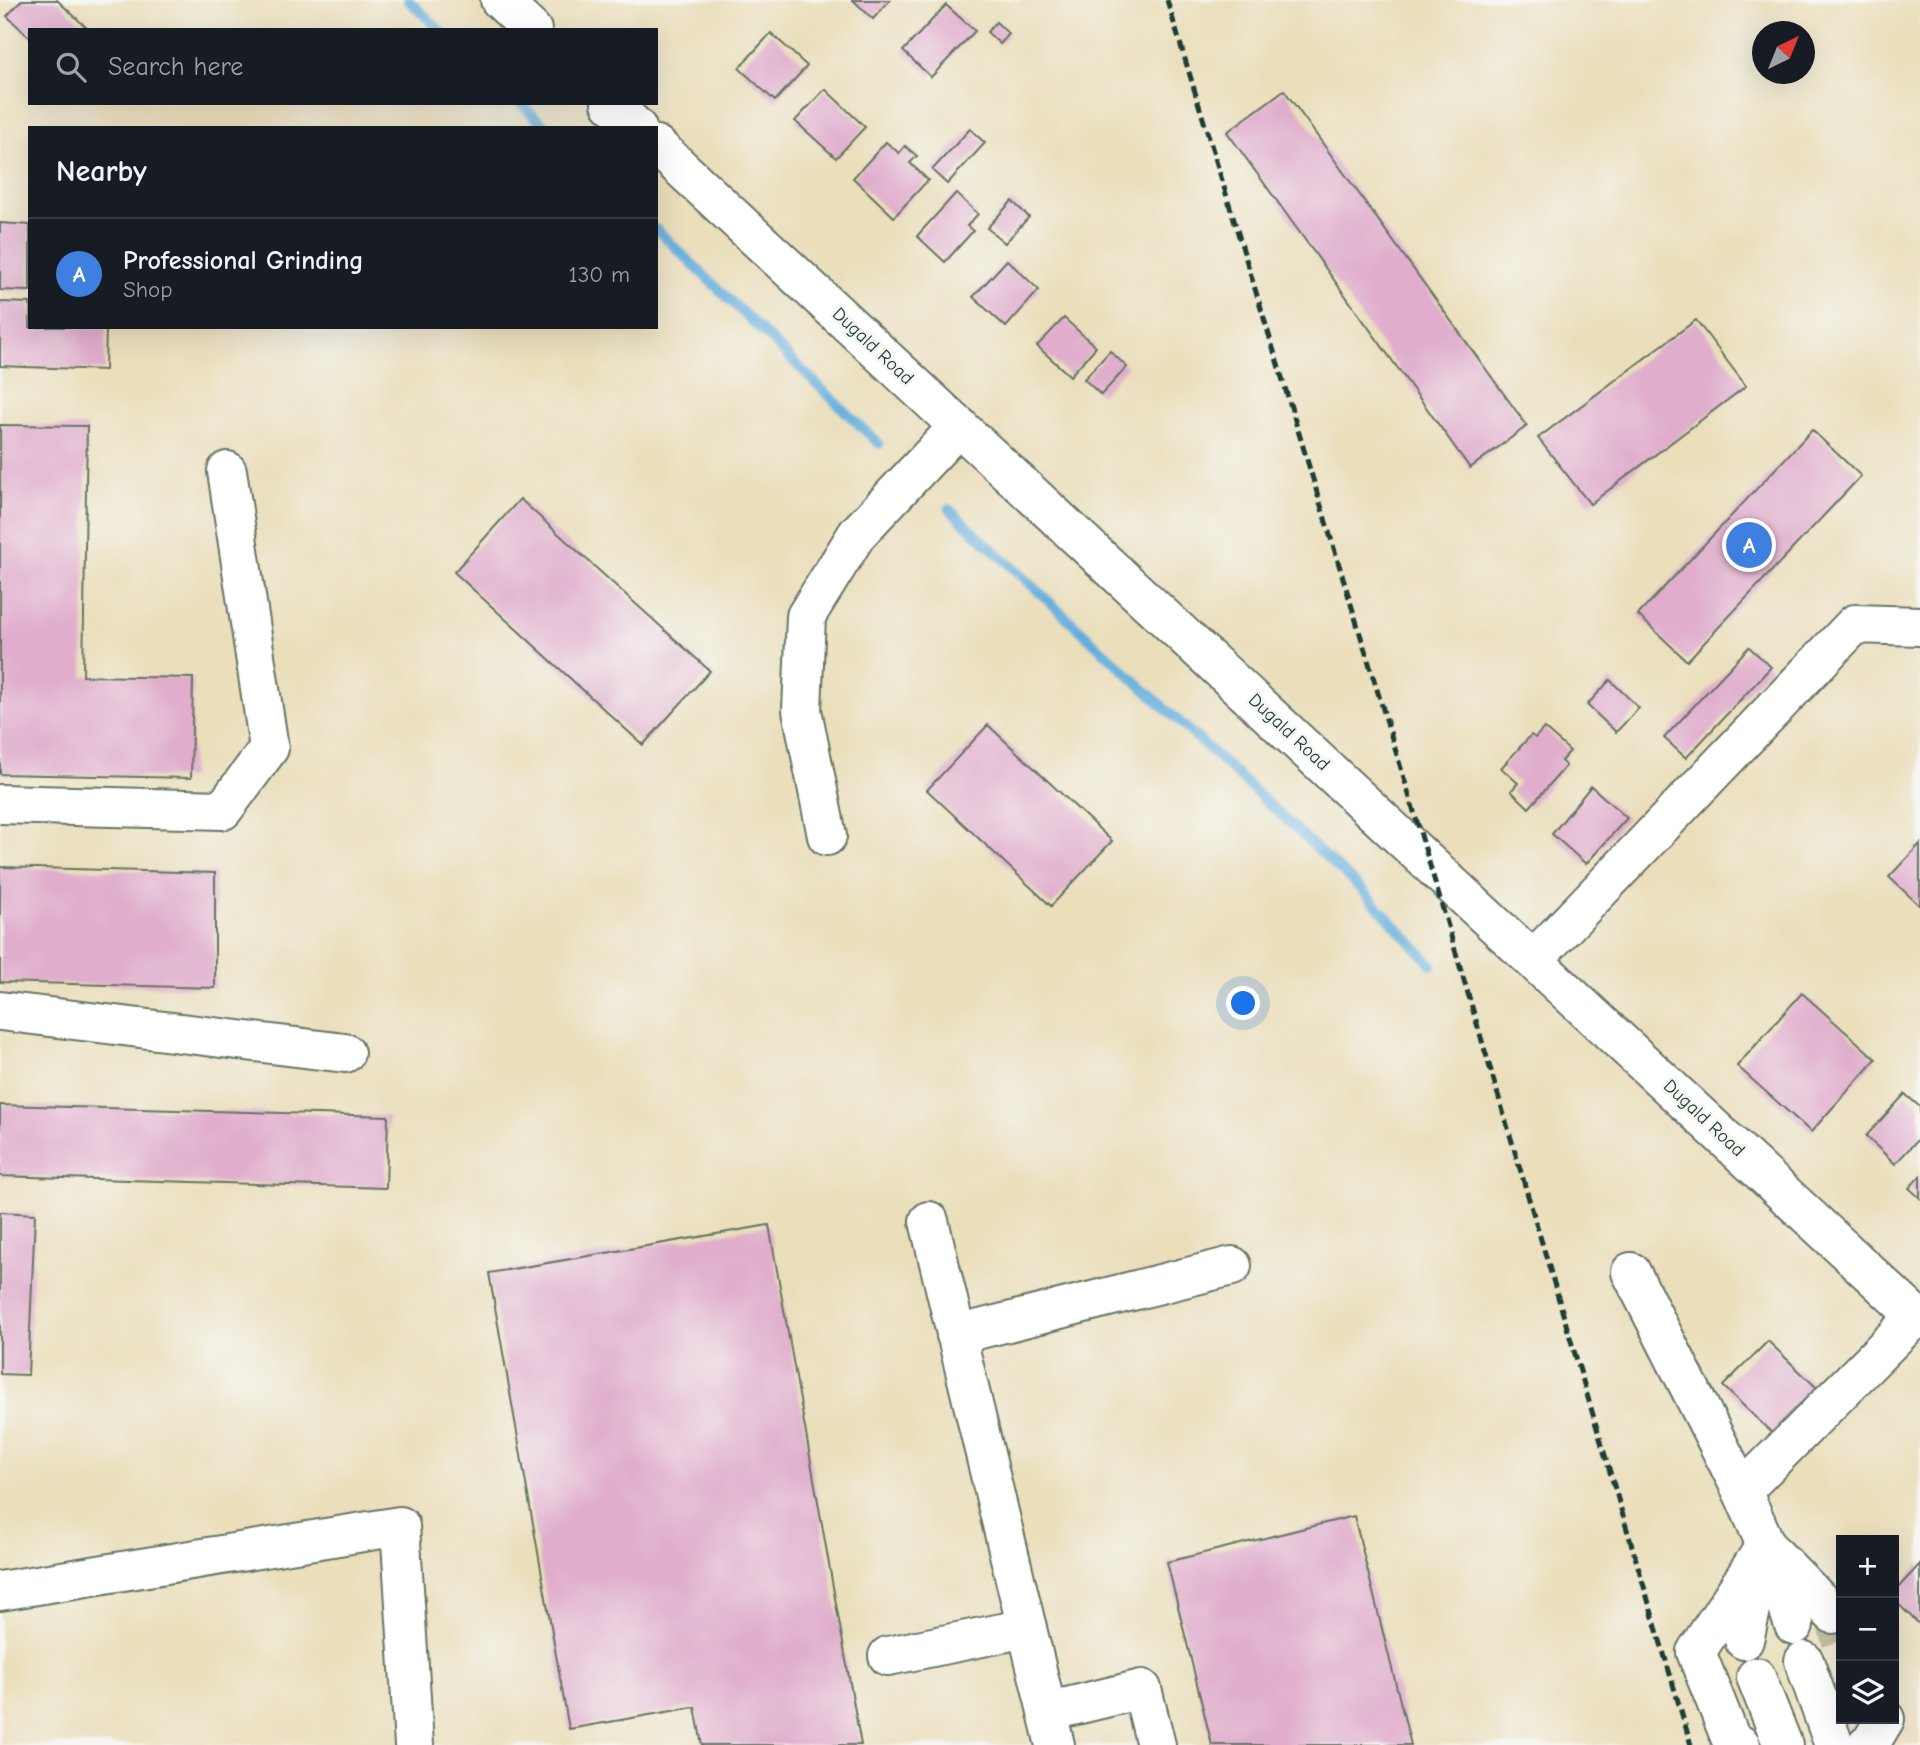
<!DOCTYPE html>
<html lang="en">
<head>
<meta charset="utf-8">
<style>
  body { margin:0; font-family:"Comic Neue",sans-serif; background:#242831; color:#f1f3f6 }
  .controls { position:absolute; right:21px; bottom:21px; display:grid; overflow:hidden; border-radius:0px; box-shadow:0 7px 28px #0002 }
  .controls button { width:63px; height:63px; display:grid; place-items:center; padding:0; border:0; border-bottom:2px solid #363941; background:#171b24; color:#f1f3f6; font:35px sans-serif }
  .compass { position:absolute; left:1752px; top:21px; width:63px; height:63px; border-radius:50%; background:#171b24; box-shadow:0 7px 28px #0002; rotate:43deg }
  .you { position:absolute; left:1244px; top:1004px; width:24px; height:24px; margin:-18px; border:5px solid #fff; border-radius:50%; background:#1a73e8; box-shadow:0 0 0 10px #1a73e833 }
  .badge { display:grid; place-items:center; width:46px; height:46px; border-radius:50%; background:#0f766e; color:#fff; font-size:23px; font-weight:700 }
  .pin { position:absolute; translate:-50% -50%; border:4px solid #fff; box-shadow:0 2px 7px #0006 }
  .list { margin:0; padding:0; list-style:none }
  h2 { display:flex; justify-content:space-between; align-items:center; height:91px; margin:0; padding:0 28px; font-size:30px }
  h2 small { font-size:23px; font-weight:400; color:#9ea1a6 }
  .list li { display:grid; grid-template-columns:46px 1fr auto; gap:21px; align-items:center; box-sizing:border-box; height:112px; padding:0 28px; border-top:2px solid #363941 }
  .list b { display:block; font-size:26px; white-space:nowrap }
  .list p { margin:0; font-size:23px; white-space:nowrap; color:#9ea1a6 }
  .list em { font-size:23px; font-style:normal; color:#9ea1a6 }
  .icon { flex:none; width:38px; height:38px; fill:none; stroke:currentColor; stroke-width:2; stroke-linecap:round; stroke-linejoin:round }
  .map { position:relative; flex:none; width:1920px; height:1745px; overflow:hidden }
  .search { position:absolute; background:#171b24; box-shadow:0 7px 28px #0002; left:28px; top:28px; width:630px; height:77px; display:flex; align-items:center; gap:18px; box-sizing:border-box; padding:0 24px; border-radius:0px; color:#9ea1a6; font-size:26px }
  .panel { position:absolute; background:#171b24; box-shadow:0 7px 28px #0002; left:28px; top:126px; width:630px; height:203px; border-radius:0px }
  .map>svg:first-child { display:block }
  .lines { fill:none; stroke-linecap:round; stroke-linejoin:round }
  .stream { stroke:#63addb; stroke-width:10 }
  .building { fill:#e0adcc }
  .minor-tunnel { stroke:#c1bea0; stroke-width:38; stroke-dasharray:38 19; stroke-linecap:butt }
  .minor-casing { stroke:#667563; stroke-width:42 }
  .minor { stroke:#fff; stroke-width:38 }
  .rail { stroke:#1f3d34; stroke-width:5; stroke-dasharray:10 5; stroke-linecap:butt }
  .labels { text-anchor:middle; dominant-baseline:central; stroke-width:6; stroke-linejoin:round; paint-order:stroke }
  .street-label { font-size:19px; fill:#1f3d34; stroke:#f6f6f2 }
</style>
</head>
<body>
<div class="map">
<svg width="1920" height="1745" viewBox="0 0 1920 1745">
  <rect width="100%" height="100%" fill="#f6f6f2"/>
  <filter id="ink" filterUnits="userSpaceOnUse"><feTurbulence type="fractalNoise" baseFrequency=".0143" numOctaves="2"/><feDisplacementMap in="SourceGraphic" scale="14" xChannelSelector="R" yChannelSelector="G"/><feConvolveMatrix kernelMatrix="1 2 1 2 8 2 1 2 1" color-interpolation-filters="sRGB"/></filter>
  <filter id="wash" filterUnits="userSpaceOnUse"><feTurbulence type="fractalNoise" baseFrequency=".00686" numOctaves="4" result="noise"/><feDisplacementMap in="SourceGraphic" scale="28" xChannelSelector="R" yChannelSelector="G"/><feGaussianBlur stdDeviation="1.57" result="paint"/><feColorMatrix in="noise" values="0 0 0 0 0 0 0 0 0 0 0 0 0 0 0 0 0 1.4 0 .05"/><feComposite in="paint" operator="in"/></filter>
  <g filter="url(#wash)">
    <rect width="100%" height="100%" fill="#eadebb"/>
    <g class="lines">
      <!-- stream -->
      <g class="stream">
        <polyline points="408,0 440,30"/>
        <polyline points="520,103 547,128"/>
        <polyline points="656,229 879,444"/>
        <polyline points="949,509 1364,892 1432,965"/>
      </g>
    </g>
    <g id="blocks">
      <!-- building -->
      <g class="building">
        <polygon points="22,0 57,0 89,30 30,30 30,38 7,16"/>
        <polygon points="853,0 890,0 873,19"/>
        <polygon points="946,5 975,31 931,77 903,51"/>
        <polygon points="996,22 1009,34 1000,44 987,32"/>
        <polygon points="771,33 807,66 775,101 739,68"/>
        <polygon points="825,89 865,127 836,158 795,121"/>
        <polygon points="1284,90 1527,426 1470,468 1227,132"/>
        <polygon points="970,129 985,143 947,184 932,170"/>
        <polygon points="886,142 899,153 905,146 917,156 910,163 928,180 894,217 853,178"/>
        <polygon points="956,193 978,214 967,226 973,231 945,262 917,236"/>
        <polygon points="1012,201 1029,217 1005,243 987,228"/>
        <polygon points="0,223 30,225 30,291 0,290"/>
        <polygon points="1007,260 1039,290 1006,327 973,297"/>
        <polygon points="0,302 30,303 30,327 106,327 105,370 0,366"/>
        <polygon points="1064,318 1096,347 1070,376 1037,346"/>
        <polygon points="1696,320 1746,386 1590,504 1538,438"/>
        <polygon points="1110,351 1127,367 1101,395 1084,379"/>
        <polygon points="0,425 87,426 83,676 193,678 191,778 0,774"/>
        <polygon points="1812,430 1861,476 1687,661 1638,615"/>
        <polygon points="520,499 710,671 643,745 454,572"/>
        <polygon points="1749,647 1771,667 1686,758 1664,738"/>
        <polygon points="1610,680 1639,708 1616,732 1587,705"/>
        <polygon points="988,725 1112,841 1051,906 927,790"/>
        <polygon points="1544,728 1570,751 1561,761 1566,766 1529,808 1511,791 1518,783 1501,768 1531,735 1535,738"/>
        <polygon points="1591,786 1627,818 1586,864 1552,834"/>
        <polygon points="1920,844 1920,906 1889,877"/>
        <polygon points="0,867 215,873 215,988 0,982"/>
        <polygon points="1802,993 1876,1059 1811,1132 1737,1066"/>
        <polygon points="1905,1094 1920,1107 1920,1137 1895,1164 1866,1136"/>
        <polygon points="0,1105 388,1116 386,1188 0,1176"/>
        <polygon points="1920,1176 1920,1198 1909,1188"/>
        <polygon points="0,1212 35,1214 28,1375 0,1374"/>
        <polygon points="769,1225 861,1745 702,1745 695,1707 569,1729 489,1273"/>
        <polygon points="1768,1341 1819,1390 1775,1436 1723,1386"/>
        <polygon points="1354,1516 1411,1745 1212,1745 1167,1562"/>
        <polygon points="1920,1564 1920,1625 1894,1600 1894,1592"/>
      </g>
    </g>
  </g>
  <g filter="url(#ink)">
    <use href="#blocks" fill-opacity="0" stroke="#667563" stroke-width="2"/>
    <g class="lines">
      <!-- minor-tunnel -->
      <polyline class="minor-tunnel" points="1833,1614 1841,1641"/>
      <!-- minor casing -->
      <g class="minor-casing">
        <g id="minor">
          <polyline points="500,0 532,30"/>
          <polyline points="611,103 637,128"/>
          <polyline points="656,145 1920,1320"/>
          <polyline points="0,804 223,810 269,748 227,471"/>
          <polyline points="827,836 802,710 806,616 857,534 959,426"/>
          <polyline points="1533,960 1855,624 1920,626"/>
          <polyline points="0,1011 345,1053"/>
          <polyline points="929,1221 1055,1745"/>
          <polyline points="1631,1272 1742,1491"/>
          <polyline points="956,1335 1232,1266"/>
          <polyline points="1774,1554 1833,1614"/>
          <polyline points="0,1591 400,1526 414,1745"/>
          <polyline points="1794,1625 1766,1545 1742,1491 1916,1316"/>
          <polyline points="1744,1640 1760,1571"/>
          <polyline points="888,1656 1027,1628"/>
          <polyline points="1804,1661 1834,1745"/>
          <polyline points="1756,1677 1783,1745"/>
          <polyline points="1047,1712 1142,1689 1156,1745"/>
          <polyline points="1741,1745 1732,1742 1696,1652 1766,1545"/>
          <polyline points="1867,1745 1870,1744 1885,1719"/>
        </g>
      </g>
      <!-- minor -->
      <use href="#minor" class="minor"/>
      <!-- rail -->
      <polyline class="rail" points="1167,0 1407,788 1691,1745"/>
    </g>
  </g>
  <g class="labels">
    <!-- street labels -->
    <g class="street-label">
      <text transform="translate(873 346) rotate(43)">Dugald Road</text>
      <text transform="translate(1289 732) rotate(43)">Dugald Road</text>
      <text transform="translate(1704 1118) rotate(43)">Dugald Road</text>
    </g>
  </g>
</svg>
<div class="controls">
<button>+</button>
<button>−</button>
<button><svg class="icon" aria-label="layers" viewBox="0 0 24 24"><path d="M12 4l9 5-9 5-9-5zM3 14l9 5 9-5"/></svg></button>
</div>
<svg class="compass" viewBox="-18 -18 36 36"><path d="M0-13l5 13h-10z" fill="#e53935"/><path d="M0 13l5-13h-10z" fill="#9ea1a6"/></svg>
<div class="you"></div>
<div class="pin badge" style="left:1749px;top:545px;background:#3f7fe0">A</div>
<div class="search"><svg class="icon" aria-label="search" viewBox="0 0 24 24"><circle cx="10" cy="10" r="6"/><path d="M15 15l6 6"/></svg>Search here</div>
<section class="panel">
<h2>Nearby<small></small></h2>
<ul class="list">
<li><span class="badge" style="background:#3f7fe0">A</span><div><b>Professional Grinding</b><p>Shop</p></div><em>130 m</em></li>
</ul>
</section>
</div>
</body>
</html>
